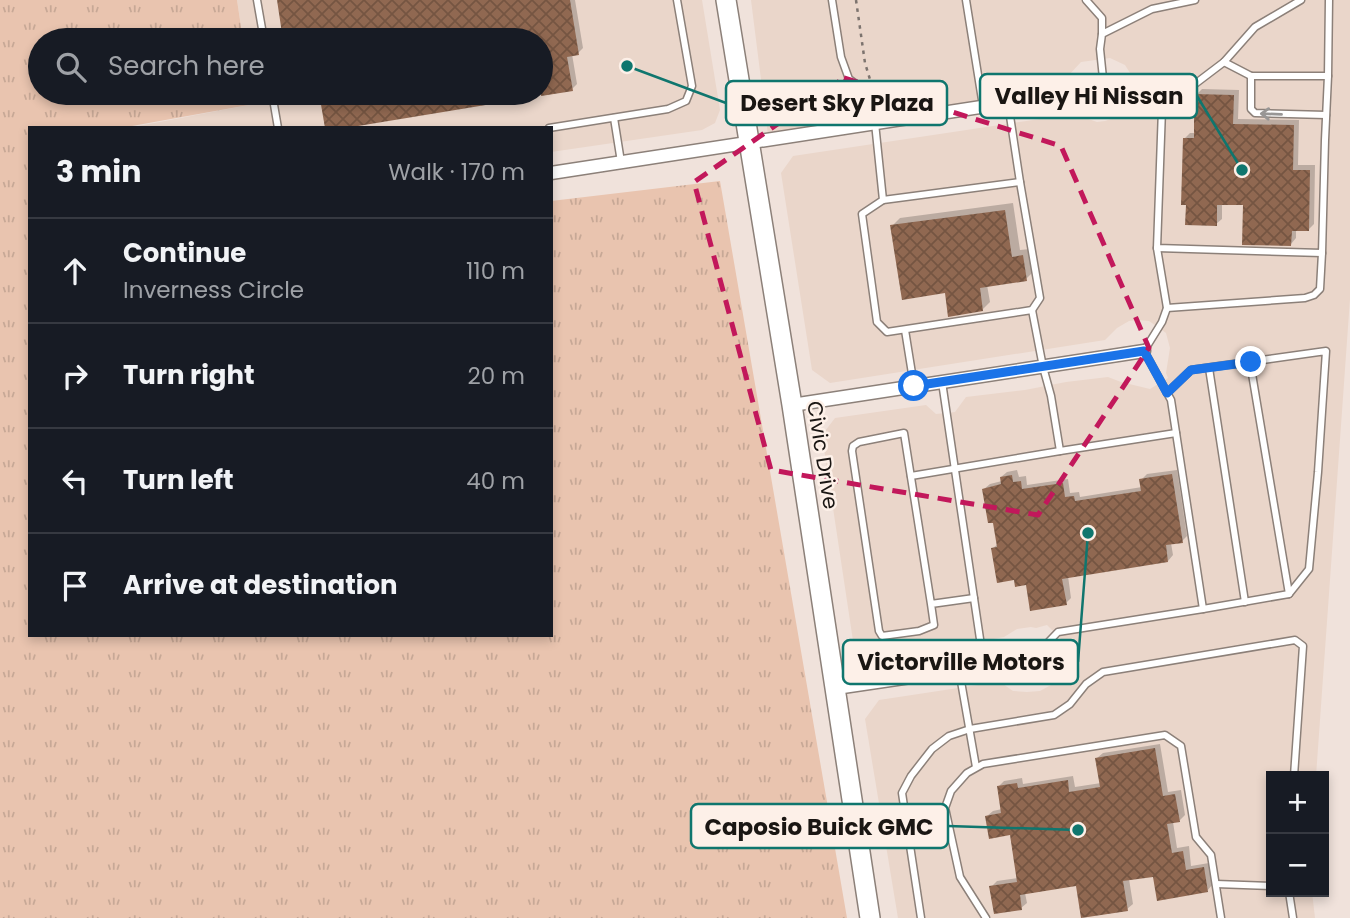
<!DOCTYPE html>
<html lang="en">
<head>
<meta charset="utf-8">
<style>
  body { margin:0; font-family:Poppins,sans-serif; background:#242831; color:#f1f3f6 }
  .controls { position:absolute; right:21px; bottom:21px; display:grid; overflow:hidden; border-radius:0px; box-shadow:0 4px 10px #0003 }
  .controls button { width:63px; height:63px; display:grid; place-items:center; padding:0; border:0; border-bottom:2px solid #363941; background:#171b24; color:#f1f3f6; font:35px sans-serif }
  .stop { position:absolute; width:21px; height:21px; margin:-16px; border:5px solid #1a73e8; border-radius:50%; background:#fff }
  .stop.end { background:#1a73e8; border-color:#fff; box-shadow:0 2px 7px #0008 }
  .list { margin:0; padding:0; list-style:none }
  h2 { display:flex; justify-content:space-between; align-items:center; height:91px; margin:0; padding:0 28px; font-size:30px }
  h2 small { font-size:23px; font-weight:400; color:#9ea1a6 }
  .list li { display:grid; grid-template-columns:46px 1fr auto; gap:21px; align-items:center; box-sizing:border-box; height:105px; padding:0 28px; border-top:2px solid #363941 }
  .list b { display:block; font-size:26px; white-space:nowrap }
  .list p { margin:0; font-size:23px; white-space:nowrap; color:#9ea1a6 }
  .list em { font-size:23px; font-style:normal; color:#9ea1a6 }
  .icon { flex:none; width:38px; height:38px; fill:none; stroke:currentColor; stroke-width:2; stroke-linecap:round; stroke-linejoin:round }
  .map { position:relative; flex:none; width:1350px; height:918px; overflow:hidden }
  .search { position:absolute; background:#171b24; box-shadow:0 4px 10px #0003; left:28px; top:28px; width:525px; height:77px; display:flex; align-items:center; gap:18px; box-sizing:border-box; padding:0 24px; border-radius:38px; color:#9ea1a6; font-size:26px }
  .panel { position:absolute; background:#171b24; box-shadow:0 4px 10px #0003; left:28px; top:126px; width:525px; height:511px; border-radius:0px }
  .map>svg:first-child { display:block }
  .built { fill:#ead6ca }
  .grass { fill:url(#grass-tufts) }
  .shadow { fill:#0003 }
  .building { fill:url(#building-cross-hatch) }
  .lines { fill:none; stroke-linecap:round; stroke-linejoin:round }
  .lane-casing { stroke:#8c8079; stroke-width:9 }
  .street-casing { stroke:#8c8079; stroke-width:15 }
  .secondary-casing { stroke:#8c8079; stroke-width:22 }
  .path { stroke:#7c736e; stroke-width:2.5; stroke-dasharray:3.5 5; stroke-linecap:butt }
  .lane { stroke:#fff; stroke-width:6 }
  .street { stroke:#fff; stroke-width:12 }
  .secondary { stroke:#fff; stroke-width:19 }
  .oneway { stroke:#989695 }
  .route { stroke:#1a73e8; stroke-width:9 }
  .marked { fill:none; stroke:#c2185b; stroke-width:5; stroke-dasharray:14 9; stroke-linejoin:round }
  .labels { text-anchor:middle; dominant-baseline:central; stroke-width:5; stroke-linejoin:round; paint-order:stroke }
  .street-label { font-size:21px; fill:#1a1613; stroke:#fdf0e8 }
  .leader { fill:none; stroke:#0f766e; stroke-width:2.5 }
  .callout-dot { fill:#0f766e; stroke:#fdf0e8; stroke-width:2.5 }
  .callout { fill:#fdf0e8; stroke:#0f766e; stroke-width:2.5 }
  .callout-label { font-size:23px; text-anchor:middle; font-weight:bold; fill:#1a1613 }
</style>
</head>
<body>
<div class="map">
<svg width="1350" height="918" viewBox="0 0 1350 918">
  <defs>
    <pattern id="grass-tufts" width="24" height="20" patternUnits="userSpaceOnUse" patternTransform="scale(1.75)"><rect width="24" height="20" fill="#e9c4af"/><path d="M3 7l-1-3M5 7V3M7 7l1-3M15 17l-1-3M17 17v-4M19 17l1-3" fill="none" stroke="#c7a896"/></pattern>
    <pattern id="building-cross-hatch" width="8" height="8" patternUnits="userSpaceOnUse" patternTransform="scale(1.75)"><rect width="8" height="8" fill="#906851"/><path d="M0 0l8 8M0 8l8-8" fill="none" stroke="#755542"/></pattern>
  </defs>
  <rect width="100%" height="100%" fill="#f0e2db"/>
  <!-- built -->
  <g class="built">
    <polygon points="237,0 702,0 720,110 715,123 702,130 551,152 551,128 128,128 254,104 252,93 541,93 541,40 243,40"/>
    <polygon points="751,0 1350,0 1350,299 1316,776 1271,776 1271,892 1312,892 1315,918 898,918 865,719 879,700 991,683 1003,684 1013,691 1027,692 1040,691 1051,685 1058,674 1061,663 1060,648 1063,641 1047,625 1036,628 1031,627 1017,629 1004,637 972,643 961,653 872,666 855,654 822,435 835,418 926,405 936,414 955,412 966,397 1025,390 1066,382 1108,377 1121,382 1150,389 1168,378 1166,373 1170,348 1166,333 1149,321 1137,320 1129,321 1117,328 1105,340 830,383 812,370 781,173 793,156 1060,116 1077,115 1097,122 1105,121 1126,114 1137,90 1132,76 1125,65 1110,58 1081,62 1068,76 1010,97 768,135"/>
  </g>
  <!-- grass -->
  <polygon class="grass" points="0,0 237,0 243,40 40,40 40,93 252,93 254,104 121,128 30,128 30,635 551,635 551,201 720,181 847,918 0,918"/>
  <!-- shadow -->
  <g class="shadow">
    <polygon points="279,0 575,0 583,48 578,53 572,54 577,84 572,89 335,128 327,128 321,93 541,93 541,40 285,40"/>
    <polygon points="1202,89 1239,90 1238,119 1299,120 1298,165 1315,165 1314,224 1308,230 1296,229 1296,238 1291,244 1245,203 1222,203 1222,219 1216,224 1184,139 1190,133 1195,133 1196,95"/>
    <polygon points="1013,203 1020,250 1030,249 1034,271 1026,279 987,285 990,302 982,310 946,291 892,226 900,218"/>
    <polygon points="1017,470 1019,477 1026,476 1027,485 1068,479 1070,493 1079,492 1080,497 1142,487 1141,480 1147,474 1177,470 1187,536 1182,541 1171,543 1173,555 1168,561 1068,576 1071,598 1066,603 1015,578 993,548 998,544 995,521 984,489 990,484 1002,481 1001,477 1007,472"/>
    <polygon points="1160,744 1168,792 1181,790 1185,815 1179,821 1173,822 1177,848 1189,846 1191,866 1209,863 1212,885 1207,891 1154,875 1129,879 1133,904 1127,909 1077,884 1025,893 1027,903 1021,908 991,887 997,881 1018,878 1011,833 987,816 993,811 1002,809 998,787 1004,781 1022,778 1023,784 1073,776 1075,787 1101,783 1097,758 1103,753"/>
  </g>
  <!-- building -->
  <g class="building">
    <polygon points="277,0 570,0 579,55 567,57 573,91 541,96 541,40 283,40"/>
    <polygon points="319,93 521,93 522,99 346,128 325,128"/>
    <polygon points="1194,94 1234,95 1233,124 1294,125 1293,170 1310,170 1309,231 1292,231 1291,246 1242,245 1243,205 1217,205 1217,226 1185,225 1186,205 1181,205 1183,138 1194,138"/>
    <polygon points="1005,210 1012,257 1023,255 1027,281 980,288 983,311 948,317 945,293 902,300 890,225"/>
    <polygon points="1172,474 1183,543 1166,545 1168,562 1062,579 1067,605 1030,611 1026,585 1015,587 1014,580 997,583 991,548 997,547 993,523 988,523 982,489 1001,484 1000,477 1012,475 1013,482 1021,481 1022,489 1063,483 1065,497 1074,496 1075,501 1141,491 1139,479"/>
    <polygon points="1155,748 1163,796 1175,794 1180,822 1167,824 1172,853 1183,851 1186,870 1204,867 1208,892 1157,901 1153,877 1123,881 1128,911 1081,918 1076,886 1020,895 1022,910 994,914 989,886 1017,882 1010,835 989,839 985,816 1001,813 997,786 1017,783 1018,788 1068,780 1069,792 1100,787 1095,758"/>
  </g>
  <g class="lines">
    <!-- lane casing -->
    <g class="lane-casing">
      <g id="lane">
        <polyline points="257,0 264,40"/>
        <polyline points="832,0 841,57 849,79 860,87 866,125"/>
        <polyline points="966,0 983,106"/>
        <polyline points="1086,0 1102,18 1102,34"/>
        <polyline points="1195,0 1152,9 1102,34 1100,49 1104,88 1135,104 1162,109 1224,62 1255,27 1301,0"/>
        <polyline points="1251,76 1251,109 1255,113 1326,115"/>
        <polyline points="1328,76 1329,0"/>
        <polyline points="272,93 278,128"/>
        <polyline points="1162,109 1157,248 1322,253 1325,140 1328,76 1251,76 1224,62"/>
        <polyline points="614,118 621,162"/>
        <polyline points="875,123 883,200 862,214 877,322 887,332 1032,310 1040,298 1020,182 1008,103"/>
        <polyline points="849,127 843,89 849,79"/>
        <polyline points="549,128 668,109 686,101 692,86 677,0"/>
        <polyline points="883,200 1020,182"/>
        <polyline points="1167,308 1305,298 1314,295 1320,289 1322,253"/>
        <polyline points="905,330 914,386"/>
        <polyline points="1250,362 1289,594"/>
        <polyline points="1209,368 1245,602"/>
        <polyline points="942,382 984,666"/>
        <polyline points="1167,393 1191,370 1326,351 1318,472 1309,569 1289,594 1203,609"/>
        <polyline points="1060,451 1176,433"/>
        <polyline points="911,476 1060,451 1051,396 1043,367 1032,310"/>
        <polyline points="931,604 904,433 859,442 853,446 852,451 879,631 882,636 919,631 934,625 931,604 974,598"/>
        <polyline points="1032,659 1058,632 1203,609 1171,400 1144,351 1162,322 1167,308 1157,248"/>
        <polyline points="959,670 976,767"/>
        <polyline points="1216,884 1271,886"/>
        <polyline points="1289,892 1293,918"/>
        <polyline points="921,918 902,793 911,776 932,749 949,736 970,729 1054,715 1070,704 1086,684 1103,672 1295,640 1303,646 1294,776"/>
        <polyline points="986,918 960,877 945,808 951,791 967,773 983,764 1165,735 1181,746 1196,837 1211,855 1221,918"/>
      </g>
    </g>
    <!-- street casing -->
    <g class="street-casing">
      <g id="street">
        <polyline points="551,173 1104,88"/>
        <polyline points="792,405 1144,351"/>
        <polyline points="836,688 1032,659"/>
      </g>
    </g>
    <!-- secondary casing -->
    <g class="secondary-casing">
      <polyline id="secondary" points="726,0 792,405 870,918"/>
    </g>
    <!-- path -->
    <polyline class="path" points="856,0 865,63 872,86 873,99"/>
    <!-- lane -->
    <use href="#lane" class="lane"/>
    <!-- street -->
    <use href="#street" class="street"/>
    <!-- secondary -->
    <use href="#secondary" class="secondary"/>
  </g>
  <!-- one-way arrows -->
  <defs><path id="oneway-shaft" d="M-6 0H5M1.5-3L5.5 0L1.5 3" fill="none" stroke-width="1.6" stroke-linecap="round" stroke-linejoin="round" transform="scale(1.75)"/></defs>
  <use class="oneway" href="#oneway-shaft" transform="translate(1271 114) rotate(-178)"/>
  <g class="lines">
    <!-- route -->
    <polyline class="route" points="914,386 1144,351 1167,393 1191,370 1251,362"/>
  </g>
  <!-- marked area -->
  <path class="marked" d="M844 78 1061 146 1149 348 1038 515 771 470 694 182Z"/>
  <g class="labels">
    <!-- street labels -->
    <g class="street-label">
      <text transform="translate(823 455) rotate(81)">Civic Drive</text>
    </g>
  </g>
  <!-- callouts -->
  <path class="leader" d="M1242 170L1197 96M627 66L726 103M1088 533L1078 662M1078 830L948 826"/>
  <g class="callout-dot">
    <circle cx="1242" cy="170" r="7"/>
    <circle cx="627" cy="66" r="7"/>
    <circle cx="1088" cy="533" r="7"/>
    <circle cx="1078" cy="830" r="7"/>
  </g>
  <g class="callout">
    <rect x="980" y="74" width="217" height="44" rx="7"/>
    <rect x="726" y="81" width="221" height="44" rx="7"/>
    <rect x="843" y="640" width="235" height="44" rx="7"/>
    <rect x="691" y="804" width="257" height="44" rx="7"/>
  </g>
  <g class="callout-label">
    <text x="1089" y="104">Valley Hi Nissan</text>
    <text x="837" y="111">Desert Sky Plaza</text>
    <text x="961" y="670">Victorville Motors</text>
    <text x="819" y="835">Caposio Buick GMC</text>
  </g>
</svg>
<div class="controls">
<button>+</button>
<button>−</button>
</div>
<div class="stop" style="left:914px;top:386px"></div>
<div class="stop end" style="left:1251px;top:362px"></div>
<div class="search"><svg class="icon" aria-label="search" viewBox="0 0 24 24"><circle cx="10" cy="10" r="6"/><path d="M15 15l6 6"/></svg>Search here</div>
<section class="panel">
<h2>3 min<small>Walk · 170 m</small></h2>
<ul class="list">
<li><svg class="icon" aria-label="ahead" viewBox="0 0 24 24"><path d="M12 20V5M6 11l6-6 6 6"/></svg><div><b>Continue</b><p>Inverness Circle</p></div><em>110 m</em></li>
<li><svg class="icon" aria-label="right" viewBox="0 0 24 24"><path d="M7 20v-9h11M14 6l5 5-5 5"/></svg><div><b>Turn right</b></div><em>20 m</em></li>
<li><svg class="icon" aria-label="left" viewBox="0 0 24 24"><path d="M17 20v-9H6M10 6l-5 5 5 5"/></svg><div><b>Turn left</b></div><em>40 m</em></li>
<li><svg class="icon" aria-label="arrive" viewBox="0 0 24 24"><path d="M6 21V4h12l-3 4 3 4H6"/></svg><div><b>Arrive at destination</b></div></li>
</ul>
</section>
</div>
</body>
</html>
